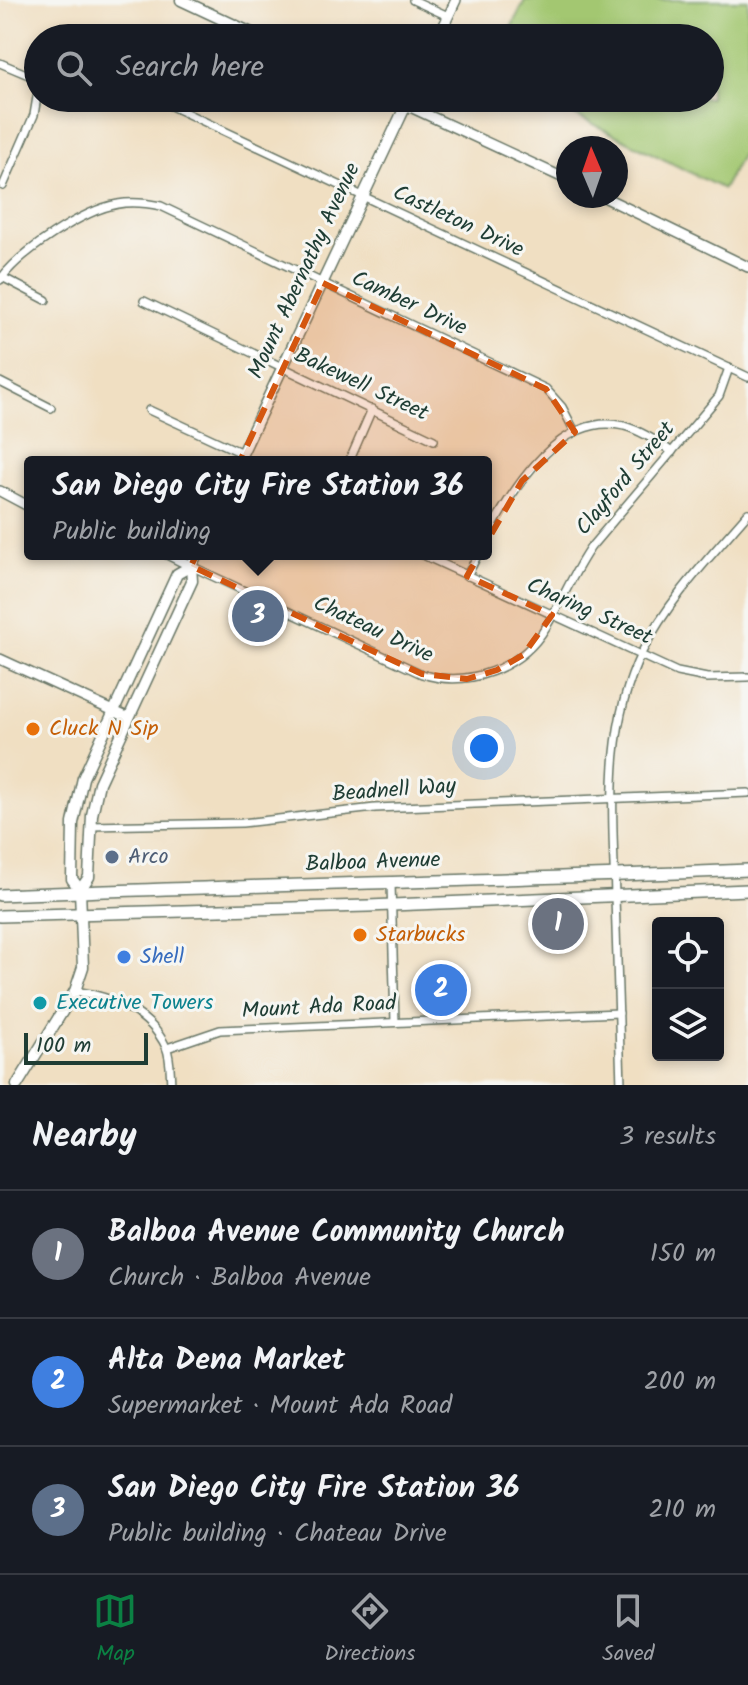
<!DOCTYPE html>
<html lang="en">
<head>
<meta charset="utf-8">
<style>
  body { margin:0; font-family:Kalam,sans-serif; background:#20242c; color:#f1f3f6 }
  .controls { position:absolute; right:24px; bottom:24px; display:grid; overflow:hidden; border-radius:8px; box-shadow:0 4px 12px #0003 }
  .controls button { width:72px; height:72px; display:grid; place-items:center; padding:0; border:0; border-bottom:2px solid #363941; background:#171b24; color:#f1f3f6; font:40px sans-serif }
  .compass { position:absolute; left:556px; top:136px; width:72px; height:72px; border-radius:50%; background:#171b24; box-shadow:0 4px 12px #0003; rotate:358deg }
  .scale { position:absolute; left:24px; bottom:20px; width:124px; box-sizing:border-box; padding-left:8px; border:4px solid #1f3d34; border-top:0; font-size:22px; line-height:28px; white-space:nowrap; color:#1f3d34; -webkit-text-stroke:6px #f6f6f2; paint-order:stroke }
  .you { position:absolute; left:484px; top:748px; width:28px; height:28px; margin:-20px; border:6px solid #fff; border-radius:50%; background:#1a73e8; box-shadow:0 0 0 12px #1a73e833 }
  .badge { display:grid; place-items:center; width:52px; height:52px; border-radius:50%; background:#0b8043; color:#fff; font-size:26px; font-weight:700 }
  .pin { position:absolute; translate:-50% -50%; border:4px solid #fff; box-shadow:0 2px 8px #0006 }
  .popup { position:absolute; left:24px; top:456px; width:468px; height:104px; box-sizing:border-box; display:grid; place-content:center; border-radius:8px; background:#171b24; filter:drop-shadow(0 2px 6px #0005); font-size:26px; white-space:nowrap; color:#9ea1a6 }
  .popup b { font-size:30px; color:#f1f3f6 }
  .popup::after { content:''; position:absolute; left:50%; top:100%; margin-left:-16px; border:16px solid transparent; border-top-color:#171b24 }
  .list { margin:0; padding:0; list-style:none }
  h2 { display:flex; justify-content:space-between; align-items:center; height:104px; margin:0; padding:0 32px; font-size:34px }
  h2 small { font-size:26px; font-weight:400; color:#9ea1a6 }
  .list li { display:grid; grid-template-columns:52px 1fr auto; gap:24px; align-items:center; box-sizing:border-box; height:128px; padding:0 32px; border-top:2px solid #363941 }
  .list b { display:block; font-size:30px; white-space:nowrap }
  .list p { margin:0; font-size:26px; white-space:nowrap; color:#9ea1a6 }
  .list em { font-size:26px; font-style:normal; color:#9ea1a6 }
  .icon { flex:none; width:44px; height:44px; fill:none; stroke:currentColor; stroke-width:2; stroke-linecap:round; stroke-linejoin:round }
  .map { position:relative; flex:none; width:748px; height:1085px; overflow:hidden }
  .search { position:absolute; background:#171b24; box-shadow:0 4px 12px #0003; left:24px; right:24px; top:24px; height:88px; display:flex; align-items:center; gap:20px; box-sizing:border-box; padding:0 28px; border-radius:44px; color:#9ea1a6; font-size:30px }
  .sheet { height:488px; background:#171b24 }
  nav { display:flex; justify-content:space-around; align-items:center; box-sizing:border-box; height:112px; border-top:2px solid #363941; background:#171b24; font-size:22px; color:#9ea1a6 }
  nav a { display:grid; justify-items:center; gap:4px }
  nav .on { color:#0b8043 }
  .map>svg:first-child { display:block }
  .green { fill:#a3c771; stroke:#618252; stroke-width:2 }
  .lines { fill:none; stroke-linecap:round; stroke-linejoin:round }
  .minor-casing { stroke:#687666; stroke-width:10 }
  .tertiary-casing { stroke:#687666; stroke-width:12 }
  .secondary-casing { stroke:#687666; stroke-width:13 }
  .primary-casing { stroke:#687666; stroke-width:14 }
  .minor { stroke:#fff; stroke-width:7 }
  .tertiary { stroke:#fff; stroke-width:9 }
  .secondary { stroke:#fff; stroke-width:10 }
  .primary { stroke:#fff; stroke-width:11 }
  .marked { fill:#d45610; fill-opacity:0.2; stroke:#d45610; stroke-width:6; stroke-dasharray:16 10; stroke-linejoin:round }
  .food-dot { fill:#e8710a; stroke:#f6f6f2; stroke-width:3 }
  .service-dot { fill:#5c6f8a; stroke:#f6f6f2; stroke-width:3 }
  .shop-dot { fill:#3f7fe0; stroke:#f6f6f2; stroke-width:3 }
  .culture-dot { fill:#0f9aa8; stroke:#f6f6f2; stroke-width:3 }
  .labels { text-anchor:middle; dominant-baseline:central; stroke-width:6; stroke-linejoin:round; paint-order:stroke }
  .street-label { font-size:22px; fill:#1f3d34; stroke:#f6f6f2 }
  .food-label { font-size:22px; fill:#c56008; stroke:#f6f6f2; text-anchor:start }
  .service-label { font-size:22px; fill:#4e5e75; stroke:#f6f6f2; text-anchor:start }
  .shop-label { font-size:22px; fill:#366cbe; stroke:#f6f6f2; text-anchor:start }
  .culture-label { font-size:22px; fill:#0d838f; stroke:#f6f6f2; text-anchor:start }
</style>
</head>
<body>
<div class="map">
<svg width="748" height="1085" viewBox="0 0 748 1085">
  <rect width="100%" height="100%" fill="#f6f6f2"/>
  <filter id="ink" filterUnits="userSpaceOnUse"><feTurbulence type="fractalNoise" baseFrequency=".0125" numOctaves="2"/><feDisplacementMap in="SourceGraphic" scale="16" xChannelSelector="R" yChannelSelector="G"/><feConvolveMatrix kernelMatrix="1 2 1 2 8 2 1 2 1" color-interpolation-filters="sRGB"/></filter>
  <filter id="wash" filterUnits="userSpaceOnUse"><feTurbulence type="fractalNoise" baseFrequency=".006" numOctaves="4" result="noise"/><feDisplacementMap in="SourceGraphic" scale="32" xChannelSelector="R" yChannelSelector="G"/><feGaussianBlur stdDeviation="1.8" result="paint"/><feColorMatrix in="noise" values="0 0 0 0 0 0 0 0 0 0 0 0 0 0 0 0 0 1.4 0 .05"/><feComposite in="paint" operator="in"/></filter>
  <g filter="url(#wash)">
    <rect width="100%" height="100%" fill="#f0dfc2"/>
    <!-- green -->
    <polygon class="green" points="525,0 748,0 748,143 723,189 541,98 710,98 710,38 506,38"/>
  </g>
  <g filter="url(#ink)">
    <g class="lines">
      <!-- minor casing -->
      <g class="minor-casing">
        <g id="minor">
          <polyline points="413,0 448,16"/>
          <polyline points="0,63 38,79"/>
          <polyline points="154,98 748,377"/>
          <polyline points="3,186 34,115 38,91"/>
          <polyline points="2,277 46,300"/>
          <path d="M0 280C20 252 83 210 118 204 133 201 147 203 161 206L546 389 562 407 575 432"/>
          <polyline points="144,301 434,440"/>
          <polyline points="0,382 51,408"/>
          <polyline points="149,410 242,453"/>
          <polyline points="349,462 372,409"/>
          <path d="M486 539C511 491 560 410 624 426 642 431 657 441 672 452"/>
          <polyline points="421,554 677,672 707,678 748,677"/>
          <path d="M191 566 422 674C468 688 521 669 546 627 562 601 573 573 591 547L719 396 729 368"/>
          <polyline points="467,576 478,554"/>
          <polyline points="91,826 242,823 375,808 748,793"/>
          <polyline points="391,884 395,1022"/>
          <path d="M75 991C110 996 150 1012 166 1047 171 1058 170 1073 171 1085"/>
          <polyline points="167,1048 220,1030 619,1013"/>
          <path d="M621 1085C619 1022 617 960 615 897 613 814 604 729 642 652 668 600 710 557 748 513"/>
        </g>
      </g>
      <!-- tertiary casing -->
      <g class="tertiary-casing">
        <g id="tertiary">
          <polyline points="438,38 456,0"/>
          <polyline points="410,98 406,105 568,180"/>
          <polyline points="602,196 748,267"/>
          <polyline points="0,491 30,507"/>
          <polyline points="167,554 191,566"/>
          <polyline points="0,659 129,718"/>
        </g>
      </g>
      <!-- secondary casing -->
      <g class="secondary-casing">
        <g id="secondary">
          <polyline points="181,0 262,38"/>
          <polyline points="238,462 406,105 390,98"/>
          <polyline points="80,890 89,877 92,815 99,783 192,581 191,566 197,554"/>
          <polyline points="17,1085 75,991 83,967 80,890 72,879 73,823 83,778 177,574 191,566"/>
        </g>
      </g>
      <!-- primary casing -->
      <g class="primary-casing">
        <g id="primary">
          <path d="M0 895C249 885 499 881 748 870"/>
          <polyline points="0,916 368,906 748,890"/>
        </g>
      </g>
      <!-- minor -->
      <use href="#minor" class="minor"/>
      <!-- tertiary -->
      <use href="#tertiary" class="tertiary"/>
      <!-- secondary -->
      <use href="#secondary" class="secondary"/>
      <!-- primary -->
      <use href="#primary" class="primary"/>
    </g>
  </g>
  <!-- marked area -->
  <path class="marked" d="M323 283 546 389 575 432 522 481 467 576 552 615 523 655 497 670 467 679 422 674 191 566Z"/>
  <!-- markers -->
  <g class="food-dot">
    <circle cx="33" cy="729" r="8"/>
    <circle cx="360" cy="935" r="8"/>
  </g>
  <circle class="service-dot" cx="112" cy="857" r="8"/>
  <circle class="shop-dot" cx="124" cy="957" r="8"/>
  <circle class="culture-dot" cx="40" cy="1003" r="8"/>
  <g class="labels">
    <!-- street labels -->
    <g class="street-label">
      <text transform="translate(458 222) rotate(25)">Castleton Drive</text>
      <text transform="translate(305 271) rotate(-65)">Mount Abernathy Avenue</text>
      <text transform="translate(409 304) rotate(25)">Camber Drive</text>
      <text transform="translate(361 385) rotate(25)">Bakewell Street</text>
      <text transform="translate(626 479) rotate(-50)">Clayford Street</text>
      <text transform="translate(589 612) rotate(24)">Charing Street</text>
      <text transform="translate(373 630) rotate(25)">Chateau Drive</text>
      <text transform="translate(394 791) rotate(-4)">Beadnell Way</text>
      <text transform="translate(373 863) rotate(-2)">Balboa Avenue</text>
      <text transform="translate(319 1008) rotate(-3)">Mount Ada Road</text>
    </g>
    <!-- food labels -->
    <g class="food-label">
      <text x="49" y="729">Cluck N Sip</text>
      <text x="376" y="935">Starbucks</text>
    </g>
    <!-- service labels -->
    <g class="service-label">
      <text x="128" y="857">Arco</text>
    </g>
    <!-- shop labels -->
    <g class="shop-label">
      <text x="140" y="957">Shell</text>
    </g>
    <!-- culture labels -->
    <g class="culture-label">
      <text x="56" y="1003">Executive Towers</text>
    </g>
  </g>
</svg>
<div class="controls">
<button><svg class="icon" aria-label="locate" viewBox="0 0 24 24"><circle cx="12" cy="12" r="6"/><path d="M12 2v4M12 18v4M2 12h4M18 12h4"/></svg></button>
<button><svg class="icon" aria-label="layers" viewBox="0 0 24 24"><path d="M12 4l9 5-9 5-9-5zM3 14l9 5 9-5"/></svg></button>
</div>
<svg class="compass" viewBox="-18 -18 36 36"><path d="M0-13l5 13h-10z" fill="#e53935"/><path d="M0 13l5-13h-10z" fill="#9ea1a6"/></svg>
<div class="scale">100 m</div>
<div class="you"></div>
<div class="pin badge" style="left:558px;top:924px;background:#6b7280">1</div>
<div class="pin badge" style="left:441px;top:990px;background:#3f7fe0">2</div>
<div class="pin badge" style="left:258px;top:616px;background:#5c6f8a">3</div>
<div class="popup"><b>San Diego City Fire Station 36</b>Public building</div>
<div class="search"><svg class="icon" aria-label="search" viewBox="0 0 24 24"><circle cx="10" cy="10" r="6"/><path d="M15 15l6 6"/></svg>Search here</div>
</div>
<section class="sheet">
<h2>Nearby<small>3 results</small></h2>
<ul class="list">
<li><span class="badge" style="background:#6b7280">1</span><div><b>Balboa Avenue Community Church</b><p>Church · Balboa Avenue</p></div><em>150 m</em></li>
<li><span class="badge" style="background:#3f7fe0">2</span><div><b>Alta Dena Market</b><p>Supermarket · Mount Ada Road</p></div><em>200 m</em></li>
<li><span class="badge" style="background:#5c6f8a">3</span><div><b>San Diego City Fire Station 36</b><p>Public building · Chateau Drive</p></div><em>210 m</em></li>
</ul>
</section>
<nav>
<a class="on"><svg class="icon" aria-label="map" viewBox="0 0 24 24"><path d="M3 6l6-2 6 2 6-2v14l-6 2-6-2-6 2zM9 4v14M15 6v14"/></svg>Map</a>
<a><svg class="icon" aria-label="directions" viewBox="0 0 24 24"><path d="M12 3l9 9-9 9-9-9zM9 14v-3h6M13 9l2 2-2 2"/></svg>Directions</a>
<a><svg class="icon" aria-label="saved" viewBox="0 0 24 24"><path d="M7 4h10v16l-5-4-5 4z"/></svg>Saved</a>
</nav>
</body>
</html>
